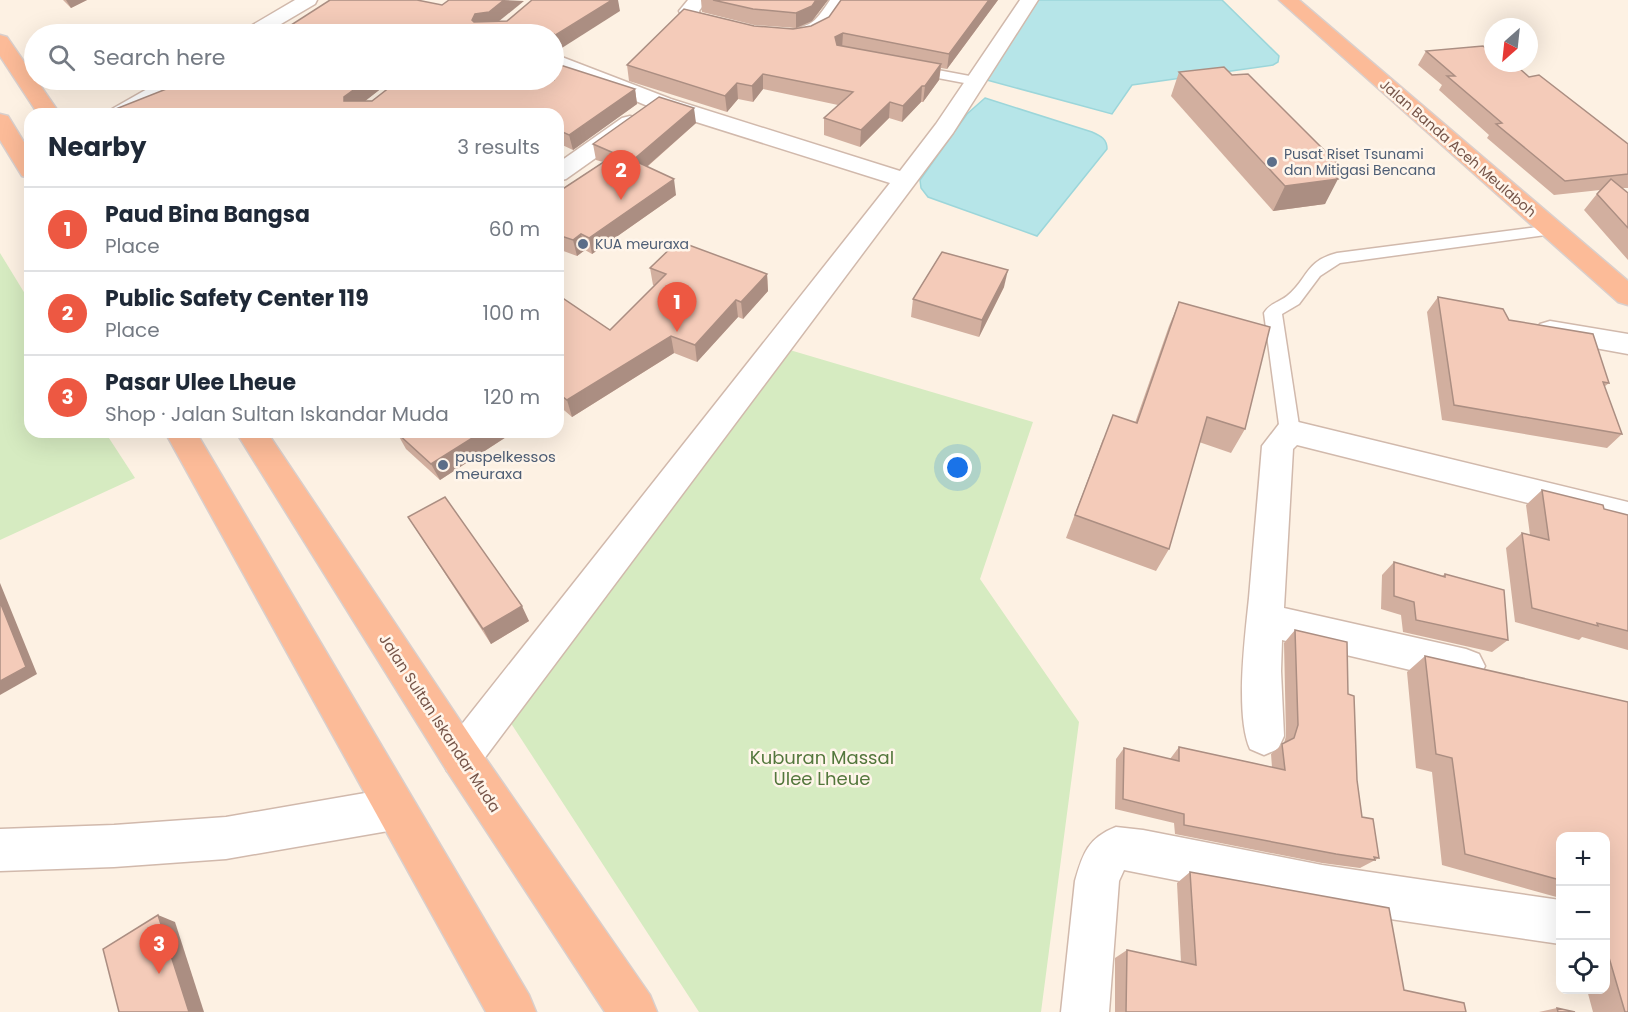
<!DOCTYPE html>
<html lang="en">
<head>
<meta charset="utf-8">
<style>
  body { margin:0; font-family:Poppins,sans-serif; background:#f6f6f7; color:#1f2937 }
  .controls { position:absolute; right:18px; bottom:18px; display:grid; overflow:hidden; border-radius:12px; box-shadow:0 6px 24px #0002 }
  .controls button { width:54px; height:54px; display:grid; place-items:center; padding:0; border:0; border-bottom:2px solid #e0e1e3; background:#fff; color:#1f2937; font:30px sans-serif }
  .compass { position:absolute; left:1484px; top:18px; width:54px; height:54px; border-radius:50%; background:#fff; box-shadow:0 6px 24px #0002; rotate:207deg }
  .you { position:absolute; left:958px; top:468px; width:21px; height:21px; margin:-15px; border:4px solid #fff; border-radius:50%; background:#1a73e8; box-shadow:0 0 0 9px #1a73e833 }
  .badge { display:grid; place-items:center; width:39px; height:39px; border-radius:50%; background:#ed5842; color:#fff; font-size:20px; font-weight:700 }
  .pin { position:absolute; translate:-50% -50px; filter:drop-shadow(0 2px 3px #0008) }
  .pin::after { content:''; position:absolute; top:32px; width:21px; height:18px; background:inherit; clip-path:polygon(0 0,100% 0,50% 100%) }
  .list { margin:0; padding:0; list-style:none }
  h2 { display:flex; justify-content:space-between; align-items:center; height:78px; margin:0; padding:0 24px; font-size:26px }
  h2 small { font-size:20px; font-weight:400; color:#747a83 }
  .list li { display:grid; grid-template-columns:39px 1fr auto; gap:18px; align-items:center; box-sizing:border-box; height:84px; padding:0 24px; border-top:2px solid #e0e1e3 }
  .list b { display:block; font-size:22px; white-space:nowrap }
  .list p { margin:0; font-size:20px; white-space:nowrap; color:#747a83 }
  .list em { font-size:20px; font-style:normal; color:#747a83 }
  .icon { flex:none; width:33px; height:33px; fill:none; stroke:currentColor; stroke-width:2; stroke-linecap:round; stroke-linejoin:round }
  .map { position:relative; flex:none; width:1628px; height:1012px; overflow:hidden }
  .search { position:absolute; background:#fff; box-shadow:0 6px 24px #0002; left:24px; top:24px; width:540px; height:66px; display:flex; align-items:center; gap:15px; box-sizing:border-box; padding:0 21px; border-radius:33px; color:#747a83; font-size:22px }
  .panel { position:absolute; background:#fff; box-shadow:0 6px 24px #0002; left:24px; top:108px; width:540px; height:330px; border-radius:18px }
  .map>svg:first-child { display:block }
  .green { fill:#d6ebc1 }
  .water { fill:#b6e5e8; stroke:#9cd6da; stroke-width:1.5 }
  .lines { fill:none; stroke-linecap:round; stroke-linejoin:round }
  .service-casing { stroke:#d1b9ac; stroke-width:3 }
  .minor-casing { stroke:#d1b9ac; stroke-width:3 }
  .trunk-casing { stroke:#d9cfcc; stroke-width:3 }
  .service { fill:#fff; fill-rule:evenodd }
  .minor { fill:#fff; fill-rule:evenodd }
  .trunk { fill:#fcbb98; fill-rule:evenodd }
  .wall { fill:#d2af9f }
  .shaded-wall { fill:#ab8e82 }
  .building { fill:#f4cbb9; stroke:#ab8e82; stroke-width:1.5 }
  .service-dot { fill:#5c6f8a; stroke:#fff5ea; stroke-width:2 }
  .labels { text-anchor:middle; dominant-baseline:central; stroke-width:5; stroke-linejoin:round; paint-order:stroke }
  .far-street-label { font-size:14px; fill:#765448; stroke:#fff5ea }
  .far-service-label { font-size:14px; fill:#4e5e75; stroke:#fff5ea; text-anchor:start }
  .service-label { font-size:15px; fill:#4e5e75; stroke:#fff5ea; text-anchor:start }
  .street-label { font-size:15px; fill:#765448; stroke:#fff5ea }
  .near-park-label { font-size:18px; fill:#53773c; stroke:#fff5ea }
</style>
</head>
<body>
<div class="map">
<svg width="1628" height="1012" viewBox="0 0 1628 1012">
  <rect width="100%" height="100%" fill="#fdf1e3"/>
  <!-- green -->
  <g class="green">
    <polygon points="0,253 30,302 30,432 105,432 135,478 0,540"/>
    <polygon points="783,348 1033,422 980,579 1079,722 1041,1012 699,1012 503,711"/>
  </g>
  <!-- water -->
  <g class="water">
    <polygon points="1036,0 1222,0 1279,56 1278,62 1273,65 1132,85 1112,114 976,77"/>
    <path d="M985 98 1092 132C1101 136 1107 139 1107 149L1037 236 928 197 921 188 920 180 967 114Z"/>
  </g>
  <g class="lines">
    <!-- service casing -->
    <g class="service-casing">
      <g id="service">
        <polygon points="911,65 975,77 982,81 975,85 906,72 904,69"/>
        <path d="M1554 225 1562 230 1560 233 1340 263 1320 276 1299 304 1282 314 1300 432 1297 437 1290 439 1283 437 1280 432 1264 313C1270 303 1278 303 1287 296 1308 279 1305 261 1337 253Z"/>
      </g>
    </g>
    <!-- minor casing -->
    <g class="minor-casing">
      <g id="minor">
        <polygon points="295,0 317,0 315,4 264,34 241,34 244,30"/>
        <polygon points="688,0 707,0 699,11 700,14 733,22 736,26 733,30 726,32 685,22 679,11"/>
        <path d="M830 0H848C832 25 817 49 782 40L779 36 782 32C812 24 812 27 830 0Z"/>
        <polygon points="1020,0 1038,0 953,133 475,771 461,776 447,771 441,757 447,743 890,183 655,109 554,67 554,54 671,99 900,171 936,124"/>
        <polygon points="163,80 188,80 184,84 136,114 109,114 112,109"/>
        <polygon points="630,116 638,118 641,123 638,128 566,179 558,181 558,163 622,118"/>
        <polygon points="1550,321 1628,334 1628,354 1540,338 1536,331 1540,324"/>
        <path d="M1290 420 1628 502V528L1297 445 1293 449 1284 608 1466 649 1479 654 1485 666 1479 678 1466 683 1282 640 1281 671 1284 736 1278 749 1264 755 1250 749C1235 715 1245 637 1249 598 1253 547 1258 497 1262 446L1279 424Z"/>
        <polygon points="394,788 409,794 415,809 409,824 394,830 226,859 114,867 0,871 0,829 114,825 226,817"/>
        <path d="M1116 827 1143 830 1322 865 1560 900V944L1322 909 1124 870 1119 881 1109 1012H1061L1075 881C1083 853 1088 838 1116 827Z"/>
      </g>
    </g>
    <!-- trunk casing -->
    <g class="trunk-casing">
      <g id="trunk">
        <polygon points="1279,0 1299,0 1628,281 1628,305 1618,302"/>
        <polygon points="0,35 7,37 60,114 38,114 0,56"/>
        <polygon points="0,114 8,116 30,152 30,178 22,176 0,140"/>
        <polygon points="165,432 196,432 529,995 536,1012 486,1012"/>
        <polygon points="236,432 267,432 475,743 650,995 657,1012 605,1012 447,771"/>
      </g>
    </g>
    <!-- service -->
    <use href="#service" class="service"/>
    <!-- minor -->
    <use href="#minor" class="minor"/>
    <!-- trunk -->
    <use href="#trunk" class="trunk"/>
  </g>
  <!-- wall -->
  <g class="wall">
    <polygon points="63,0 87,0 71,8"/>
    <polygon points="701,0 828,0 812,21 796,28 754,25 702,12"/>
    <polygon points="998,0 947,69 941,68 939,80 923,102 921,102 902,122 889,118 860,147 824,135 824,118 838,105 763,89 753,102 738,99 727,112 629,81 627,65 754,26 793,29 811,26 829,17"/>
    <polygon points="1426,51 1513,70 1529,77 1628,144 1628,188 1622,188 1628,193 1628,260 1584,210 1600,190 1554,195 1487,138 1489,135 1439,90 1442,85 1418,65"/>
    <polygon points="1179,72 1334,175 1325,204 1273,211 1171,96"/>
    <polygon points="189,80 392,80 365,101 635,89 637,104 573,150 558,143 558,114 109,114 108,112"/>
    <polygon points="696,123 647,167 676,195 592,254 585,250 577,256 558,249 558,192 603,162 596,160 593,144"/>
    <polygon points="650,268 767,274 768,291 743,319 738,317 697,362 674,353 572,417 558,405 558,295 610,330 655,286 653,285"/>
    <polygon points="1004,287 979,337 911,317 913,299"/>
    <polygon points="1438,297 1509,320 1609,383 1604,387 1622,434 1607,448 1442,420 1427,312"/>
    <polygon points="1179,302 1245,429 1231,453 1199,442 1169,549 1156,571 1066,538 1103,439 1135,423 1169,326"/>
    <polygon points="398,432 514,432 440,480 406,449 397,433"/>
    <polygon points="1542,490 1604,509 1628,515 1628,650 1582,637 1579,640 1515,622 1506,548 1522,533 1530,535 1526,505"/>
    <polygon points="408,517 529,621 491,644"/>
    <polygon points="1394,562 1442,576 1445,574 1508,640 1492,652 1403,632 1401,615 1381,609 1382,575"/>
    <polygon points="1295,630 1348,694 1357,780 1362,817 1379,858 1360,868 1322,863 1175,834 1174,823 1115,809 1116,759 1124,748 1170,759 1179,747 1272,767 1271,754 1284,743 1286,736 1284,643"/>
    <polygon points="1425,656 1628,702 1628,1012 1593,1012 1587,990 1605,990 1605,837 1560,837 1560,898 1442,865 1432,772 1416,768 1407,672"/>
    <polygon points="1190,872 1404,990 1466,1012 1115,1012 1115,958 1127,950 1181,962 1177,883"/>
    <polygon points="1557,1008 1575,1012 1539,1012"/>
  </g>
  <!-- shaded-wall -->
  <g class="shaded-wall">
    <polygon points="66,0 87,0 71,8"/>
    <polygon points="504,0 524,1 493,26 479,29 472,20 475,14"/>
    <polygon points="612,0 618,0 620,11 554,53 554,36"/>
    <polygon points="816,0 828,0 812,21 796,28 796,13"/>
    <polygon points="989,0 998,0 947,69 949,54"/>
    <polygon points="843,33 842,49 835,53 835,37"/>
    <polygon points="941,64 939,80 923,102 925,86"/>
    <polygon points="763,74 763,89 753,102 752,86"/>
    <polygon points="367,80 392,80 351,112 344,101 344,97"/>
    <polygon points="737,83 738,99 727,112 725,96"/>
    <polygon points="922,86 921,102 902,122 903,106"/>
    <polygon points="635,89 637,104 573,150 569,135"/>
    <polygon points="890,102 889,118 860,147 861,130"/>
    <polygon points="694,108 696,123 636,176 633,160"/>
    <polygon points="1339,165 1331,180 1338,179 1325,204 1273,211 1285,186 1326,167"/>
    <polygon points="674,179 676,195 592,254 589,238"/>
    <polygon points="581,234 585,250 577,256 573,240"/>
    <polygon points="1008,270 1004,287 979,337 982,320"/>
    <polygon points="767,274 768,291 743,319 741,302"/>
    <polygon points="736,300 738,317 697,362 695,345"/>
    <polygon points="671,336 674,353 572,417 567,400"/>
    <polygon points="482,432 514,432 440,480 431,464"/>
    <polygon points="0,583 37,674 0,695"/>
    <polygon points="522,606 529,621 491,644 483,629"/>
    <polygon points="158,915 175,922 204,1012 189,1012 188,1011"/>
  </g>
  <!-- building -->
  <g class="building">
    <polygon points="330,0 417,0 442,5 449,0 504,0 489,12 475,14 472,20 474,22 507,21 532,0 612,0 554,36 554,34 277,34"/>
    <polygon points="713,0 816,0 812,6 796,13 753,9"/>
    <polygon points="841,0 989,0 949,54 843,33 835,37 837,45 941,64 925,86 922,86 903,106 890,102 861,130 824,118 853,92 763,74 752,86 737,83 725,96 627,65 684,9 754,26 793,29 811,26 829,17"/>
    <polygon points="1483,46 1493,54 1493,63 1504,63 1513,70 1520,69 1529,77 1539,75 1628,144 1628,174 1565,181 1496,124 1502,123 1447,76 1455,76 1426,51"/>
    <polygon points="554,63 635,89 569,135 558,130 558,114 110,114 108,112 189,80 367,80 344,97 344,101 372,101 399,80 554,80"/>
    <polygon points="1224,67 1232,75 1248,74 1339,165 1326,167 1338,179 1285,186 1179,72"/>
    <polygon points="659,97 694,108 633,160 674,179 589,238 581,234 573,240 558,235 558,192 616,154 593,144"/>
    <polygon points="1611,179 1628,193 1628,228 1597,194"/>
    <polygon points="678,241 767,274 741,302 736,300 695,345 671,336 567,400 558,393 558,295 610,330 666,274 650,268"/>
    <polygon points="942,252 1008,270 982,320 913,299"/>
    <polygon points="1438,297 1503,309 1509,320 1593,334 1609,383 1603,382 1622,434 1454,405"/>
    <polygon points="1179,302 1270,327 1245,429 1207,417 1169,549 1075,515 1113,415 1137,423"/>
    <polygon points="398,432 482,432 431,464 397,433"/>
    <polygon points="1542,490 1603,505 1604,509 1628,515 1628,631 1597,623 1598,626 1532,608 1522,533 1549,540"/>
    <polygon points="445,497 522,606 483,629 408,517"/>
    <polygon points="1394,562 1445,577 1445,574 1504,590 1508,640 1416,620 1414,602 1394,596"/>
    <polygon points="0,602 26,667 0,681"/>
    <polygon points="1295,630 1347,642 1348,694 1354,696 1357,780 1362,817 1373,819 1379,858 1374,857 1375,860 1336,854 1184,825 1184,814 1123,799 1124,748 1179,761 1179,747 1285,770 1282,744 1294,738 1298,725"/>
    <polygon points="1425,656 1628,702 1628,1012 1625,1012 1605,944 1605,837 1560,837 1560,880 1465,854 1452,758 1436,754"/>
    <polygon points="1190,872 1389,908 1404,990 1464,1003 1466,1012 1126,1012 1127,950 1196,965"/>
    <polygon points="158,915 189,1012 119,1012 103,949"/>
    <polygon points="1557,1008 1575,1012 1558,1012"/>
  </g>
  <!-- markers -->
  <g class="service-dot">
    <circle cx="1272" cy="162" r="6"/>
    <circle cx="583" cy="244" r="6"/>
    <circle cx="443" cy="465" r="6"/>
  </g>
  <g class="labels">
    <!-- far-street labels -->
    <g class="far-street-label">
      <text transform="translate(1458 148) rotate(41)">Jalan Banda Aceh Meulaboh</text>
    </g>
    <!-- far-service labels -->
    <g class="far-service-label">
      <text x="1284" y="154">Pusat Riset Tsunami<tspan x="1284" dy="16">dan Mitigasi Bencana</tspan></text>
      <text x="595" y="244">KUA meuraxa</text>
    </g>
    <!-- service labels -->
    <g class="service-label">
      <text x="455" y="456">puspelkessos<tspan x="455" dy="17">meuraxa</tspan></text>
    </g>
    <!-- street labels -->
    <g class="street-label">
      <text transform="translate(440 723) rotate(57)">Jalan Sultan Iskandar Muda</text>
    </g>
    <!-- near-park labels -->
    <g class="near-park-label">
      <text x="822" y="757">Kuburan Massal<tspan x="822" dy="21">Ulee Lheue</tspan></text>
    </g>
  </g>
</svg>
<div class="controls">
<button>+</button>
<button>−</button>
<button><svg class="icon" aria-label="locate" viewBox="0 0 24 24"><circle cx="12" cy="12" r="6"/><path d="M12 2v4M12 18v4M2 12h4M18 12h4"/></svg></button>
</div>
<svg class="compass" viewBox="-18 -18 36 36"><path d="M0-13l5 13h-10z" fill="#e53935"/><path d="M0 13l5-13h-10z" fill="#747a83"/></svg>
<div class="you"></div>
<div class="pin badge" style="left:677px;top:332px">1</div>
<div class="pin badge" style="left:621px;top:200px">2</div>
<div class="pin badge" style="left:159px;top:974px">3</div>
<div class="search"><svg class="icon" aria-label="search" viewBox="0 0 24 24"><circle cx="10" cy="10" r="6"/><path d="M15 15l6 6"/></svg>Search here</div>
<section class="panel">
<h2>Nearby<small>3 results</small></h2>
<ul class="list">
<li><span class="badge">1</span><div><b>Paud Bina Bangsa</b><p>Place</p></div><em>60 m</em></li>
<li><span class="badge">2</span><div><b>Public Safety Center 119</b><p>Place</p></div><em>100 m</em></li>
<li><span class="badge">3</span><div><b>Pasar Ulee Lheue</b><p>Shop · Jalan Sultan Iskandar Muda</p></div><em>120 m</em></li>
</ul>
</section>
</div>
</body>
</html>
